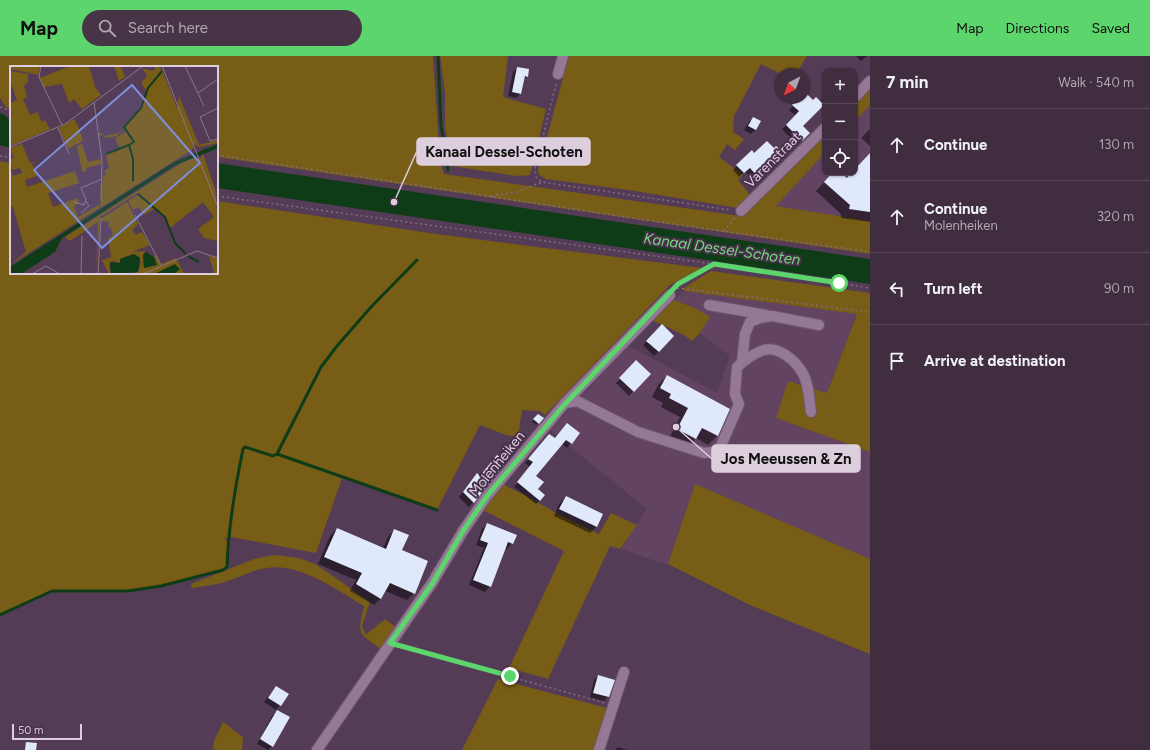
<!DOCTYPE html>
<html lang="en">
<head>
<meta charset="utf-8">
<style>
  body { margin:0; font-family:Figtree,sans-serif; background:#473547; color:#f1f3f6 }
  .controls { position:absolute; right:12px; top:12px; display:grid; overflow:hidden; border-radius:8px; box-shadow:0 1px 3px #0004 }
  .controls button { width:36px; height:36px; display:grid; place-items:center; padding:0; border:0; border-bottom:1px solid #594959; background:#402d40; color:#f1f3f6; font:20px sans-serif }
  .compass { position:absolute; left:774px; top:12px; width:36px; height:36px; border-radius:50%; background:#402d40; box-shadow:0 1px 3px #0004; rotate:221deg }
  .scale { position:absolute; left:12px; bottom:10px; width:70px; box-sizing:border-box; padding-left:4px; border:2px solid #ddcedd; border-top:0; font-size:11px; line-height:14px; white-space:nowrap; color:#ddcedd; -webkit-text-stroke:3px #4a314b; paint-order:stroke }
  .stop { position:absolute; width:12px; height:12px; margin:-9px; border:3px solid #5dd56d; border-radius:50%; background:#fff }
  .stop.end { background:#5dd56d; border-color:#fff; box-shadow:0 1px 4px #0008 }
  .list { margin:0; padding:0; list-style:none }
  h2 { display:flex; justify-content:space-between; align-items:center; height:52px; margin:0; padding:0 16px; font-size:17px }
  h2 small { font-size:13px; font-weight:400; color:#aea8b1 }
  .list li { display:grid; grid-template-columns:26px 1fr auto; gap:12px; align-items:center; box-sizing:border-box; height:72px; padding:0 16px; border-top:1px solid #594959 }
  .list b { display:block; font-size:15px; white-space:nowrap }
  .list p { margin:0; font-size:13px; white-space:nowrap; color:#aea8b1 }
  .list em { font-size:13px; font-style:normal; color:#aea8b1 }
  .icon { flex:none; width:22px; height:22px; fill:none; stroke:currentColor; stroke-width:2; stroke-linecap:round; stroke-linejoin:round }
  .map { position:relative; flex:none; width:870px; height:694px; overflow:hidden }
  header { display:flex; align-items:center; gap:24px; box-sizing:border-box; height:56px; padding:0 20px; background:#5dd56d; color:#111 }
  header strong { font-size:19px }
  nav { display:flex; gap:22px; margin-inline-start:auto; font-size:14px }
  .search { width:280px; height:36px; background:#473547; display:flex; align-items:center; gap:10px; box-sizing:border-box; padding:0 14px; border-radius:22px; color:#aea8b1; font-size:15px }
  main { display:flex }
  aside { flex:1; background:#402d40 }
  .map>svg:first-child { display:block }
  .built { fill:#624362 }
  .green { fill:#785d16 }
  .water { fill:#0e3c16 }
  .shadow { fill:#0007 }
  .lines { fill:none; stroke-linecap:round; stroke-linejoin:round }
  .stream { stroke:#0e3c16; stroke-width:3 }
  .building { fill:#e0e9fc }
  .minor-casing { stroke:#6e596f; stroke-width:12 }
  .path { stroke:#826c82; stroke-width:1.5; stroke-dasharray:2 3; stroke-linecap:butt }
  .minor { stroke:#957895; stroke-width:10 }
  .route { stroke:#5dd56d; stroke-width:5 }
  .labels { text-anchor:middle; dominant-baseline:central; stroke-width:4; stroke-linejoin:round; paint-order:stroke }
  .street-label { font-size:14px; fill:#ddcedd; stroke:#4a314b }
  .water-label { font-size:15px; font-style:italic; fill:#6fda7b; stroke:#4a314b }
  .inset-river { fill:none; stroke:#0e3c16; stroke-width:2 }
  .inset-road { fill:none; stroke:#8b768c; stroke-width:1 }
  .view { fill:#7d8eda; fill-opacity:0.15; stroke:#7d8eda; stroke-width:2 }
  .inset-edge { fill:none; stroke:#ddcedd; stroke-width:2 }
  .leader { fill:none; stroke:#ddcedd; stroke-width:1.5 }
  .callout-dot { fill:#ddcedd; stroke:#4a314b; stroke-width:1.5 }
  .callout { fill:#ddcedd; stroke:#ddcedd; stroke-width:1.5 }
  .callout-label { font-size:15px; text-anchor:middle; font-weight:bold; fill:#111 }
</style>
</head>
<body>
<header>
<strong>Map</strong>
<div class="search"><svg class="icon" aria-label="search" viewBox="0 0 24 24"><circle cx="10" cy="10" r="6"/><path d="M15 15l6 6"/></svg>Search here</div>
<nav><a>Map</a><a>Directions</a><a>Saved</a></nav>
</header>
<main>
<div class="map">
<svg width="870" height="694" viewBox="0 0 870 694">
  <rect width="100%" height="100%" fill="#553c56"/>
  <!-- built -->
  <g class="built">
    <polygon points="870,49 870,165 775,150 825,97 825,117 855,117 855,65"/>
    <polygon points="684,235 857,257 827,337 776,362 870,396 870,503 695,428 668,508 659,506 621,493 647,453 550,374 629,290 717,337 730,300 700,277 709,261 695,252 674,244"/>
  </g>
  <!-- green -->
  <g class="green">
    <polygon points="0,0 433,0 438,75 441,109 444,118 741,160 825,77 825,97 776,150 870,165 870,198 217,101 217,11 11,11 11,54 6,51 0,42"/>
    <polygon points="440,0 508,0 503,41 546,53 530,119 516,120 452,110 445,71 445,37"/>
    <polygon points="569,0 807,0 796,18 781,18 761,8 734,60 733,76 744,83 735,94 727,88 719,101 743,119 738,124 751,140 738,152 629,134 546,123 539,119 538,114"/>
    <polygon points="870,29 870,49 855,65 855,45"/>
    <polygon points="0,105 11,107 11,217 217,217 217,145 436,178 702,212 670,229 545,359 540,355 522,354 518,381 506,379 480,369 437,454 396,439 342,422 316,497 231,481 224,483 227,485 227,511 223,514 161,530 128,535 52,535 0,559"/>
    <polygon points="711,215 870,237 870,396 776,362 788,325 827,337 857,258 684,235 684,232"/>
    <polygon points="674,244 695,252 710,261 700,277 692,285 684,279 652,264 666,249"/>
    <polygon points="695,428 870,503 870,598 750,549 668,508"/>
    <polygon points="504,429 521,437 558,458 599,478 611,457 637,469 620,493 610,490 548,623 509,612 564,495 483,454"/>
    <path d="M274 499 299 502 317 509 370 546 362 570 366 579 385 563 397 572 381 593C358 576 357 580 364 550 337 534 299 506 266 512 252 514 239 522 225 526 215 529 203 530 192 532L191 528 254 503Z"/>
    <polygon points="498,623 607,652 594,694 462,694"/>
    <polygon points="223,666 243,681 242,694 213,694 214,685"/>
  </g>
  <!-- water -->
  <g class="water">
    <path d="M0 57C16 62 11 78 11 92L0 89Z"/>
    <polygon points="217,107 870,203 870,228 217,132"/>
  </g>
  <!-- shadow -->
  <g class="shadow">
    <polygon points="856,0 867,0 861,5"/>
    <polygon points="517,12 527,20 523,24 520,38 516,42 508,40 513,16"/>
    <polygon points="825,38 825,46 801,70 808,77 797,88 782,73 796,60 789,54 801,42 804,42 804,39 813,45 820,46"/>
    <polygon points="753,62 759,66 755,74 751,78 744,74 749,66"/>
    <polygon points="870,73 870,90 861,82"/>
    <polygon points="774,93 780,95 752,123 745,115 739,121 733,114 751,96 754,98"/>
    <polygon points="870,97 870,166 841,162 841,158 816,135 833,117 839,117 846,123 852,117 855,117 855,114"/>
    <polygon points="662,269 673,280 654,300 643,289"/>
    <polygon points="636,305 650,318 629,340 616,327"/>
    <polygon points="667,320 728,354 717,380 708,389 696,382 687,391 669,382 680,361 661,351 663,347 652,341 658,329"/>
    <polygon points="538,359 542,362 536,369 532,366"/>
    <polygon points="567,368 579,377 567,392 561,387 535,420 540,444 536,448 514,431 530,411 525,407 545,383 554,383"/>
    <polygon points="505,406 469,451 459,441 473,423 480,421"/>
    <polygon points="566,441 602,458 596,471 590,477 554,460 559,448"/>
    <polygon points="487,468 512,487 507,493 505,492 490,530 485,536 469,529 484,492 476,489 482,473"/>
    <polygon points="337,473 383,492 388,481 394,474 414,537 407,544 385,535 381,542 374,549 350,535 356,524 318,508 330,480"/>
    <polygon points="598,620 608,640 604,645 590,641 594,624"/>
    <polygon points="276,631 287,639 276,654 264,646"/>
    <polygon points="277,655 272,690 268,694 257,688 272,660"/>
    <polygon points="618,691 627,694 615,694"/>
  </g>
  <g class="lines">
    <!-- stream -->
    <g class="stream">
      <polyline points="438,0 441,69 448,114"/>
      <polyline points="277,398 437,454"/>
      <path d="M0 559 52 535H128L161 530 223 514 227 511C228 471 235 432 243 393L245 391 273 400 277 398 321 311 337 290 371 251 417 204"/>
    </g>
  </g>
  <!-- building -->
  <g class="building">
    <polygon points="517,11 529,13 528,21 525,20 521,38 512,36"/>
    <polygon points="804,35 813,44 816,41 824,49 803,70 810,77 802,85 786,69 799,55 792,49 799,42 804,42"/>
    <polygon points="753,61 761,65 756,74 748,70"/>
    <polygon points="767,85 774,92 776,90 782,95 757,120 750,112 744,117 736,109 752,94 754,97"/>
    <polygon points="870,97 870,156 849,153 850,149 824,126 832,117 841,117 847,122 851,117 855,117 855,113"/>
    <polygon points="662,268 674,280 659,296 646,285"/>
    <polygon points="636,304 651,318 634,336 619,322"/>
    <polygon points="667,319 730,353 718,380 702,372 696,383 677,373 688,352 669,342 671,338 660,332"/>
    <polygon points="538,358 544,362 539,368 533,363"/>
    <polygon points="567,367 580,377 572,388 566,384 536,420 544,426 538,433 545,439 540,445 517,426 533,406 528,403 549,378 555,382"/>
    <polygon points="497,399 506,406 474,447 463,436 477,417 480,420"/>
    <polygon points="566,440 603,458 597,471 559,453"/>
    <polygon points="487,467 517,479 513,488 508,486 491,531 473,524 488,487 480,484"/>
    <polygon points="337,472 386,493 394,473 409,479 402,494 428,505 415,538 390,527 381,543 356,528 362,517 324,501"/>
    <polygon points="598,619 615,624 609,641 593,637"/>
    <polygon points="276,630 289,638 281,650 268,642"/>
    <polygon points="277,654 290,661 273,691 260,683"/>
    <polygon points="26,686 37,687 36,694 25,694"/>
  </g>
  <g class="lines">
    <!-- minor casing -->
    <g class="minor-casing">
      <g id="minor">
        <polyline points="558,18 563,0"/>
        <polyline points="855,41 870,25"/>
        <polyline points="741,155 825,72"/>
        <polyline points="709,249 766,259"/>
        <polyline points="742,306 745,278 750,266 760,262 772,260 819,269"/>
        <path d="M565 347 577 345 638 376 704 397 713 396 720 392 739 348 735 338 737 311C745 304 754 297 764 294 778 290 795 304 802 316 809 327 809 343 811 356"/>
        <polyline points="317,694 432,527 463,475 487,440 565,347 670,239"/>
        <polyline points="599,694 624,616"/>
      </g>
    </g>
    <!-- path -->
    <g class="path">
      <polyline points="556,28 535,113 536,121 542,126 731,154"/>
      <polyline points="0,51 11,55"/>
      <polyline points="217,99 646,164 870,196"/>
      <polyline points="0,100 11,101"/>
      <polyline points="217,140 714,208 870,232"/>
      <polyline points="491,140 517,136 542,126"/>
      <polyline points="724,175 735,162"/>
      <polyline points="676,231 678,228 714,208"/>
      <polyline points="677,232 870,256"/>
      <polyline points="400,590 605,647"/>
    </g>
    <!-- minor -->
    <use href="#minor" class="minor"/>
  </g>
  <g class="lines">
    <!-- route -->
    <polyline class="route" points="510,620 390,587 432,528 463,475 487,440 565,348 678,228 714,208 839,227"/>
  </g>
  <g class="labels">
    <!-- street labels -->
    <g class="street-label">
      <text transform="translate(773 104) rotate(-45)">Varenstraat</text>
      <text transform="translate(497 408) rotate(-51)">Molenheiken</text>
    </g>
    <!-- water labels -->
    <g class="water-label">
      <text transform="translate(722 193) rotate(8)">Kanaal Dessel-Schoten</text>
    </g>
  </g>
  <!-- overview -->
  <g transform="translate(10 10)">
    <rect width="208" height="208" fill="#553c56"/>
    <path d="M0 0H30L28 9 0 3ZM60 0H79L85 21 91 29 72 43 64 33 59 37 52 18 34 21 30 12ZM104 0H111L115 11 109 15ZM137 0H148L152 4 167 42 169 30 189 79 208 74V77L189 81 184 78 182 84 90 142 93 110 96 108 94 105 99 102 96 88 110 83 105 72 117 65 114 61 107 70 95 72 92 68 89 71V67H92L95 70 108 67 131 42 138 27 131 17 137 10 132 2 142 5 145 3 144 0ZM0 5 18 8V16L14 20 17 31 13 33 20 49 27 46 32 56 35 54 40 63 0 80V37L7 34 0 15ZM64 53 68 60 73 75 58 83 49 62ZM12 78 20 97 27 96 22 98 27 110 15 114 17 121 65 105 69 117 38 127 43 141 67 132 69 137 64 140 68 151 90 138 89 142 0 199 16 186 3 141H0V103L3 110 12 107 10 102 2 104 0 93 4 92 0 82ZM72 78 78 96 91 93V98L76 102V105L72 106 67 80ZM193 88 206 126 208 180 207 175 194 172 188 163 204 151 193 136 160 162 154 150 128 127 90 151 86 208 88 156 60 175 55 171 170 98 181 92 190 93ZM128 129 133 132 144 143 134 149 129 141 123 144 118 135ZM117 136 128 158 122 164 126 169 132 166 140 179 122 186 135 185 133 191 134 202 147 199 144 190 146 189 151 198 166 192 174 208H161L170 203 161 201 147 208H124L128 206 131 197 129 191 123 188 110 193V197L102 195 99 200 101 208H99L92 194 101 191 98 172 103 170 101 162 98 160 99 156 91 155 92 152ZM199 190 208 192V207L205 208H201L204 207Z" fill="#785d16"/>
    <path d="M208 78V82L166 99 52 172 45 186 11 208H0V201L164 96ZM136 186 144 191 147 199 134 202 133 189ZM124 188 130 192 128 206 101 208 100 196 110 197V193ZM165 198 170 203 165 207 144 208Z" fill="#0e3c16"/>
    <path class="inset-river" d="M96 88 119 79M123 115V93L119 79 124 76 114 61 131 42 138 22 152 5M128 128 155 151 165 177 176 188M178 190 189 196"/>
    <path class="inset-road" d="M31 0 29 11 52 59M152 0 208 141M175 0 194 40M188 27 208 13M84 36 92 95 91 135M208 42 190 51 200 75 208 73M48 62 59 88M0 81 55 58 133 0M64 136 74 139 76 134 71 122 92 113M71 147 79 140 76 135M125 149 151 199M22 208 36 200 50 208M71 208 72 170M88 208 91 152M133 208 187 185 208 192"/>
    <path class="view" d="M122 19 190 97 92 182 24 104Z"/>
    <rect width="208" height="208" class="inset-edge"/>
  </g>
  <!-- callouts -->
  <path class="leader" d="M394 146L417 95M676 371L712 403"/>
  <g class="callout-dot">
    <circle cx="394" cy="146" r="4"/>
    <circle cx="676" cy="371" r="4"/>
  </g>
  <g class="callout">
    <rect x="417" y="82" width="173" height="27" rx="4"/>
    <rect x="712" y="389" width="148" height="27" rx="4"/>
  </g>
  <g class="callout-label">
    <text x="504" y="101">Kanaal Dessel-Schoten</text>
    <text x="786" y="408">Jos Meeussen &amp; Zn</text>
  </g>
</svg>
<div class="controls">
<button>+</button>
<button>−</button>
<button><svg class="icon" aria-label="locate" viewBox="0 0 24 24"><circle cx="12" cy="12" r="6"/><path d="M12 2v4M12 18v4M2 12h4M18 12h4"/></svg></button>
</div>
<svg class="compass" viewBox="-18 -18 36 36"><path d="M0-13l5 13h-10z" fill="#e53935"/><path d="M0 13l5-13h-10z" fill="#aea8b1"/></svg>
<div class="scale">50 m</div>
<div class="stop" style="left:839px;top:227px"></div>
<div class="stop end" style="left:510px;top:620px"></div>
</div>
<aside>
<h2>7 min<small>Walk · 540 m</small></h2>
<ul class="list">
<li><svg class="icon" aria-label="ahead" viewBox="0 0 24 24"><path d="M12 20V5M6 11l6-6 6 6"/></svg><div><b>Continue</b></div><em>130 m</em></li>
<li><svg class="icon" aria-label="ahead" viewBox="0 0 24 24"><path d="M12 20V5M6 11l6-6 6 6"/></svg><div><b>Continue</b><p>Molenheiken</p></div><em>320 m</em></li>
<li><svg class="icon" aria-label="left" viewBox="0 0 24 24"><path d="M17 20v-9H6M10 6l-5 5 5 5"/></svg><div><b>Turn left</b></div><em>90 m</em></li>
<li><svg class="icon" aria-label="arrive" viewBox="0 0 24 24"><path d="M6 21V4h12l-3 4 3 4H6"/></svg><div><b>Arrive at destination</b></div></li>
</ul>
</aside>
</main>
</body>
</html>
